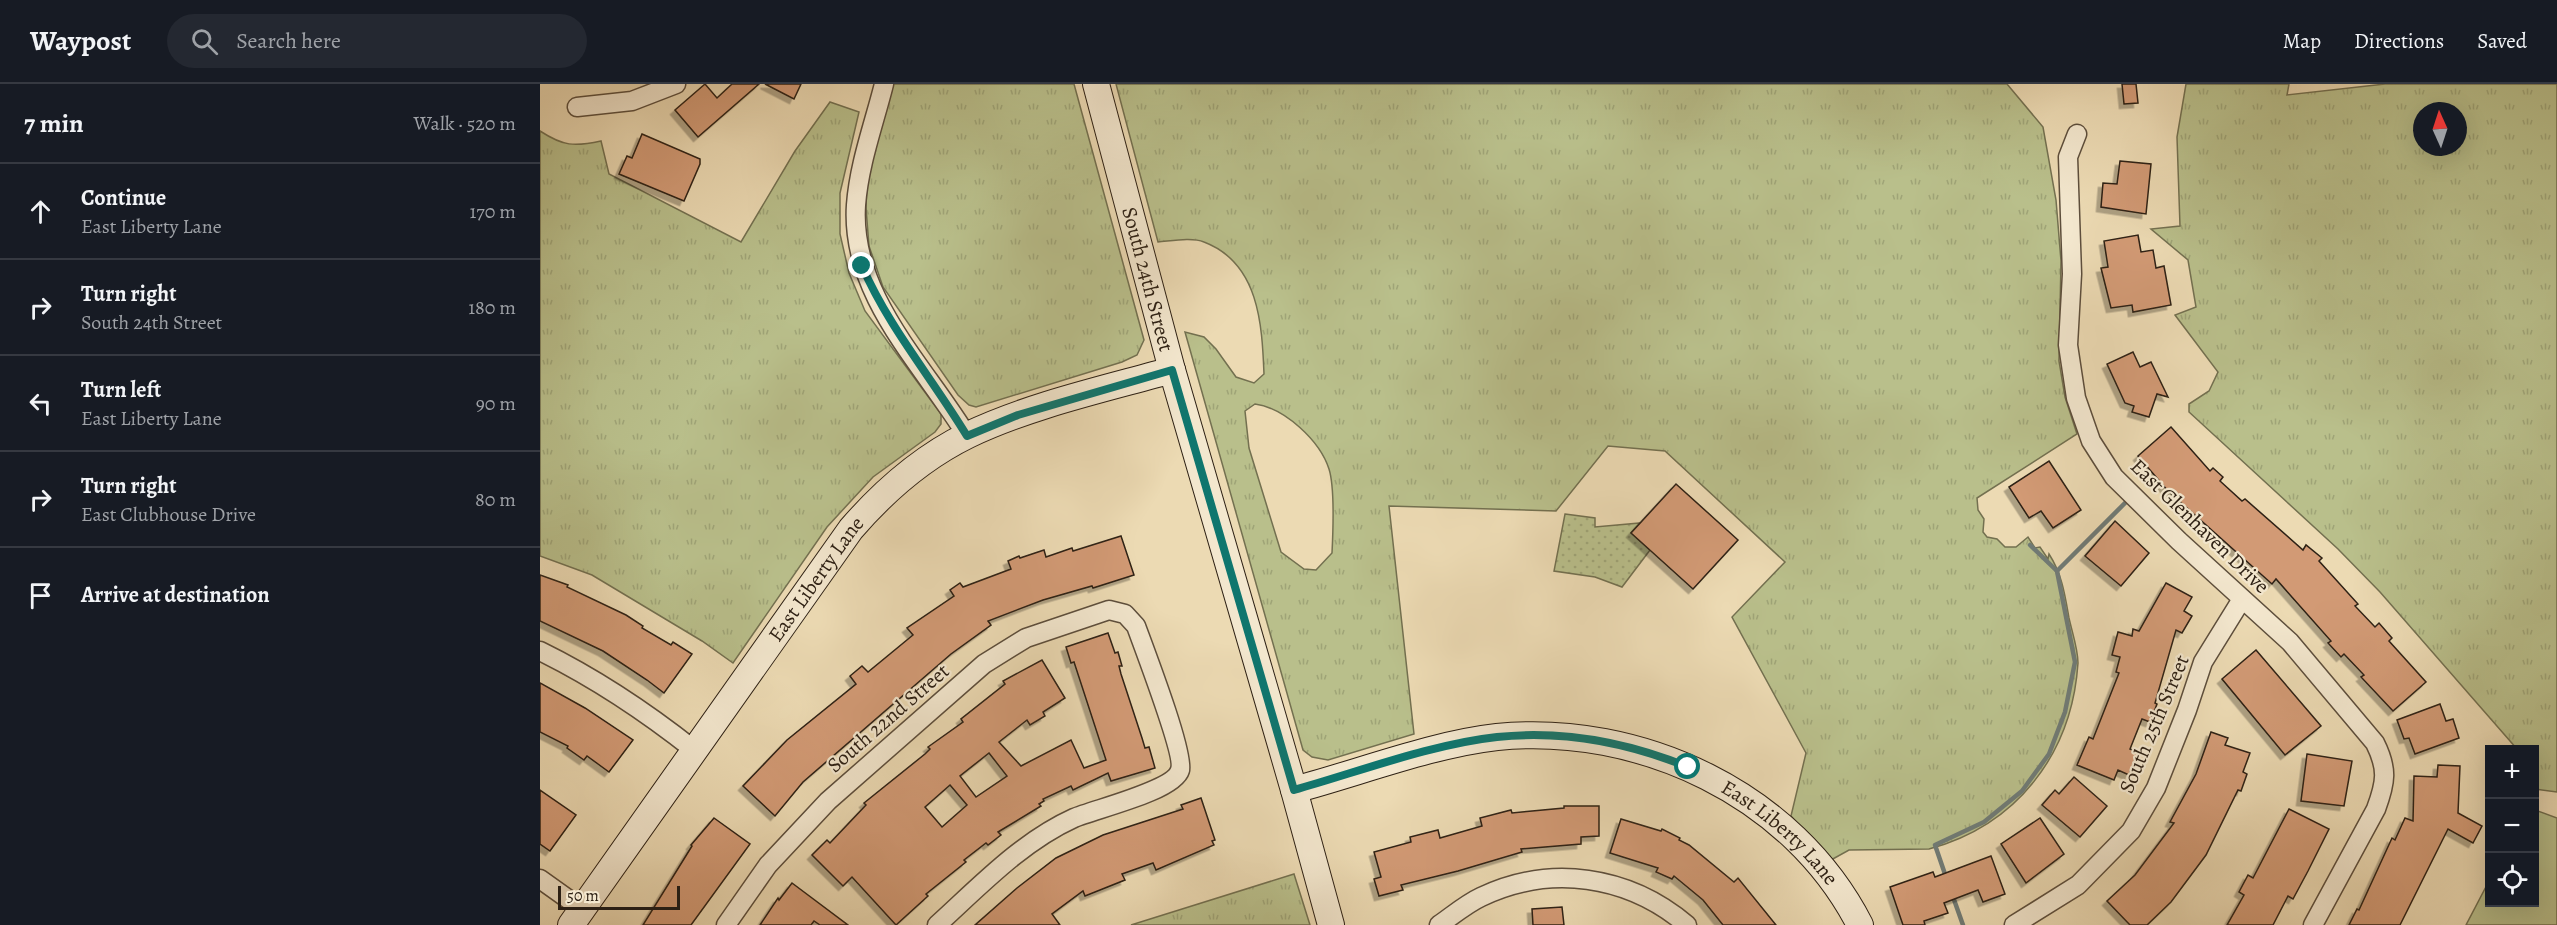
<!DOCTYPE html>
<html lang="en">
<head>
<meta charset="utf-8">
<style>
  body { margin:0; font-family:Alegreya,serif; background:#242831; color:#f1f3f6 }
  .controls { position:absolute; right:18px; bottom:18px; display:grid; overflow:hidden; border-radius:0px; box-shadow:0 6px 24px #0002 }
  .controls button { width:54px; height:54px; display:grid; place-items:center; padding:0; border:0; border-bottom:2px solid #363941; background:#171b24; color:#f1f3f6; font:30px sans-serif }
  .compass { position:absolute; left:1873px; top:18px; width:54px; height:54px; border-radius:50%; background:#171b24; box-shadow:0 6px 24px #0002; rotate:357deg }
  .scale { position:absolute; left:18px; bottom:15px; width:122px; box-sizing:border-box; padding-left:6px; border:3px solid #2d2014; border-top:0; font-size:16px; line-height:21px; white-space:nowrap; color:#2d2014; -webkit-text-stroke:4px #f3e7ce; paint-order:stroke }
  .stop { position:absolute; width:18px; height:18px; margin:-14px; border:4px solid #0f766e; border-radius:50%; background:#fff }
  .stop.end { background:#0f766e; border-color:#fff; box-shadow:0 2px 6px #0008 }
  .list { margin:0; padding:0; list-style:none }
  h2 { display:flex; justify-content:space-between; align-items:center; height:78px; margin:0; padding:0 24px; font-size:26px }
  h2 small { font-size:20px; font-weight:400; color:#9ea1a6 }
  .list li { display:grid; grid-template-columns:39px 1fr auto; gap:18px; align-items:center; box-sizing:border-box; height:96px; padding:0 24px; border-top:2px solid #363941 }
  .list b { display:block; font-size:22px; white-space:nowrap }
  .list p { margin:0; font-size:20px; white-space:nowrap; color:#9ea1a6 }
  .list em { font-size:20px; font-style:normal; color:#9ea1a6 }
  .icon { flex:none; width:33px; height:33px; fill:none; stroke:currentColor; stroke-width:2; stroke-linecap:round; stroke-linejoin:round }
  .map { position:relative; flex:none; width:2017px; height:841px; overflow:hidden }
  header { display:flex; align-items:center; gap:36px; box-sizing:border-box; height:84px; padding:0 30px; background:#171b24; border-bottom:2px solid #363941 }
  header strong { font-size:28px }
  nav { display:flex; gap:33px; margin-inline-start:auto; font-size:21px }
  .search { width:420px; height:54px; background:#242831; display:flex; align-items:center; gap:15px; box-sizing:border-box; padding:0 21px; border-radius:33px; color:#9ea1a6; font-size:22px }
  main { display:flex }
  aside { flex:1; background:#171b24 }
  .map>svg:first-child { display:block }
  .grass { fill:url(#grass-tufts); stroke:#737050; stroke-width:1.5; fill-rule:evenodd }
  .park { fill:url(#park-dots); stroke:#737050; stroke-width:1.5 }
  .garden { fill:#b9bf8b; stroke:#737050; stroke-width:1.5 }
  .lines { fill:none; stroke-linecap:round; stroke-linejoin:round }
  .stream { stroke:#707b76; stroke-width:4.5 }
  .building { fill:#d29a74; stroke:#2d2014; stroke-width:1.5; fill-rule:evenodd; filter:url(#shadow) }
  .street-casing { stroke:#5d4e3c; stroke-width:21 }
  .secondary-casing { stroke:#2d2014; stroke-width:28 }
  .street { stroke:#f3e7ce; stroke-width:18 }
  .secondary { stroke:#f3e7ce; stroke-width:26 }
  .route { stroke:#0f766e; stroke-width:8 }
  .labels { text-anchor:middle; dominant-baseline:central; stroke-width:4.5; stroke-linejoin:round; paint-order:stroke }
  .street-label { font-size:21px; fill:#2d2014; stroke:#f3e7ce }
</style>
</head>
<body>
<header>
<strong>Waypost</strong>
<div class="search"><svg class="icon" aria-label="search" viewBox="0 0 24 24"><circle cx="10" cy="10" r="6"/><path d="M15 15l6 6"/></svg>Search here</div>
<nav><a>Map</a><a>Directions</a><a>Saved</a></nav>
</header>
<main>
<aside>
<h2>7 min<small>Walk · 520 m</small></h2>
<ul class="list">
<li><svg class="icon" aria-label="ahead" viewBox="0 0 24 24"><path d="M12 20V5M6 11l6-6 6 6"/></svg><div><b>Continue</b><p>East Liberty Lane</p></div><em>170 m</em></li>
<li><svg class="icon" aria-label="right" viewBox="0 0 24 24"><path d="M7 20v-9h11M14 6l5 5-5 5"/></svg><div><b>Turn right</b><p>South 24th Street</p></div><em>180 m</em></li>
<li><svg class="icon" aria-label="left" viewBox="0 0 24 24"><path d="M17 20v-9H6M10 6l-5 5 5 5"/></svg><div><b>Turn left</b><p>East Liberty Lane</p></div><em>90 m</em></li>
<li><svg class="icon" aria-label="right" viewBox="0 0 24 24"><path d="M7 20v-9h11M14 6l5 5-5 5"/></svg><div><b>Turn right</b><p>East Clubhouse Drive</p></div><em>80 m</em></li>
<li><svg class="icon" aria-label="arrive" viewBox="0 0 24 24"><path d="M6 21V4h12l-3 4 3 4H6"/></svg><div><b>Arrive at destination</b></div></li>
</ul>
</aside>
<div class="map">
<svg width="2017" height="841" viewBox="0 0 2017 841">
  <defs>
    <pattern id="grass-tufts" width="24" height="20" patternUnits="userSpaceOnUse" patternTransform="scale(1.5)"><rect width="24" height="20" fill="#b9bf8b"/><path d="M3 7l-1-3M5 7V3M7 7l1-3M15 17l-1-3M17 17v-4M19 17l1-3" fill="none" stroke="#9fa477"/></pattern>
    <pattern id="park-dots" width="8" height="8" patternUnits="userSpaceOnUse" patternTransform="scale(1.5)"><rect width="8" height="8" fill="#b9bf8b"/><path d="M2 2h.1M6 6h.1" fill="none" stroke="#9fa477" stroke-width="1.8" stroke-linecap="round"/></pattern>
    <filter id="shadow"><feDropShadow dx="-4.5" dy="4.5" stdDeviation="0" flood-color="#0004"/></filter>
  </defs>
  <rect width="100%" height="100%" fill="#ecdab3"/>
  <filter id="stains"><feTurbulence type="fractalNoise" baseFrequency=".00333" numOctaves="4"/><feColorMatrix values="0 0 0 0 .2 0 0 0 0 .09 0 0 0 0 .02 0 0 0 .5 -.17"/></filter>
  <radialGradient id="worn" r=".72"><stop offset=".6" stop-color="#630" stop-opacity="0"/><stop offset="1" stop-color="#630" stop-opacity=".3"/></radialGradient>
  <!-- grass -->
  <g class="grass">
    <polygon points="352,0 534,0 604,256 597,271 582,278 436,323 429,321 418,311 343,203 329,162 326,124 327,96"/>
    <path d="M576 0H1467L1503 43 1516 116 1521 177 1519 277 1525 313 1537 350 1437 414 1438 426 1444 435 1443 448 1447 453 1457 455 1465 463H1476L1488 453 1495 464 1500 463 1508 475 1509 470C1522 490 1525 511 1529 534 1532 548 1538 565 1538 579 1532 670 1477 741 1389 765L1309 766 1291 776 1251 732 1266 669 1192 533 1245 478 1125 367 1068 362 1016 427 849 422 874 650 788 676 772 673 763 666 645 248 664 253 676 265 696 293 714 299 724 290C722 240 719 179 664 158 652 153 631 157 618 158ZM715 320C745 324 780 357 789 385 795 404 793 449 792 469L776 486 764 485 741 468 709 364 705 327Z"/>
    <path d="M1646 0H1749L1747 11 1845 0H2017V708L1995 705 1994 666 1977 665 1840 508 1798 465 1649 328V320L1669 307 1678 288 1635 231 1656 223 1648 176 1611 145 1640 142 1637 53ZM1882 27H1918V63H1882Z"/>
    <path d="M290 18 319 28 300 109V150L309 189 325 227 401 330V340L395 348 333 393 287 443 193 579 162 557 52 491 0 472V47C23 62 34 63 61 57L69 90 201 158 255 67Z"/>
    <polygon points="754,790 770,841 591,841"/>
  </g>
  <!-- park -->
  <polygon class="park" points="1025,430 1055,434 1055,443 1100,439 1091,449 1110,466 1082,503 1055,493 1014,487"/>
  <!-- garden -->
  <polygon class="garden" points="1995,726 2017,734 2017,841 1926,841 1949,797 1950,818 1994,818"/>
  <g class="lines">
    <!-- stream -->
    <g class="stream">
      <polyline points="1490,461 1517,487"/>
      <polyline points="1406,793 1395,761 1444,738 1482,707 1509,670 1525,628 1535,578 1517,487 1589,415"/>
      <polyline points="1412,810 1423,841"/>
    </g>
  </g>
  <!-- building -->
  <g class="building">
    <polygon points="165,0 177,14 192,0 219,0 158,53 135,26"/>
    <polygon points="225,0 261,0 254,15"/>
    <polygon points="1582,0 1596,0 1598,19 1584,20"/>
    <polygon points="102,50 160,75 160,80 144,117 79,90 87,72 92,74"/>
    <polygon points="1580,77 1611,80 1606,130 1561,123 1563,99 1577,100"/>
    <polygon points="1598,151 1601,168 1613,166 1616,184 1624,182 1631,221 1593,228 1592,221 1571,224 1561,184 1568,183 1564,157"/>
    <polygon points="1593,268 1600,283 1611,278 1628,313 1617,310 1609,333 1592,328 1594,322 1585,319 1567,280"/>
    <polygon points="1631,343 1670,387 1673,384 1683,393 1680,397 1702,417 1705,415 1763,466 1766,461 1782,474 1779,477 1818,520 1815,522 1835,543 1839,539 1852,554 1849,557 1886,598 1853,627 1821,593 1824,591 1804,570 1801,573 1788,559 1791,557 1736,495 1732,500 1628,407 1598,372"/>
    <polygon points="1509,377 1541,426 1513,444 1501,427 1489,434 1469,403"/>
    <polygon points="1136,400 1198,456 1153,505 1091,449"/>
    <polygon points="1575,437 1609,469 1581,502 1545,472"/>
    <polygon points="581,452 594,491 553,504 552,502 503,516 448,537 451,541 411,570 263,698 235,732 203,702 247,656 316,600 310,592 322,582 328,588 373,551 367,544 414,512 410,506 420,499 423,503 471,485 468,477 479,472 480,474 504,466 506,473 532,464 533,467"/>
    <polygon points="0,491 28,501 27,503 86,531 103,542 102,544 131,561 133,558 152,570 124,609 107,596 63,567 0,537"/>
    <polygon points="1626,499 1652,513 1644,527 1652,532 1642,549 1636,546 1615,619 1617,620 1610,638 1602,635 1590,665 1598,668 1589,691 1578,686 1574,696 1537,681 1549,653 1553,655 1579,589 1576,588 1580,573 1572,571 1578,548 1592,552 1593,545 1599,547"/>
    <path d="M568 549 575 569 578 568 582 582H579L581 590 602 654 605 664 609 663 615 684 571 697 568 689 533 706 531 702 503 715 504 717 499 720 501 722 458 748 461 751 448 761 446 759 424 776 426 778 386 810 388 812 356 841 312 793 303 802 272 771 287 756 290 759 326 721 324 719 385 670 390 665 388 663 423 638 421 635 465 600 463 597 502 576 525 614 503 628 505 632 490 641 487 636 459 658 481 682 531 656 544 684 566 676 534 578 531 579 526 563ZM449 669 467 692 436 713 420 692ZM410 701 427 721 402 743 385 723Z"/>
    <polygon points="1716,566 1781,642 1745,671 1682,595"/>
    <polygon points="0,599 45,624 93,656 69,688 47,672 44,676 27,664 28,662 0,648"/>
    <polygon points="1900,620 1906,637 1913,635 1919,654 1875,670 1869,654 1864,655 1857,636"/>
    <polygon points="1671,648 1688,654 1685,661 1710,669 1703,688 1707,690 1701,707 1698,706 1666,771 1631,818 1607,841 1590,841 1567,817 1595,791 1634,739 1630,738 1656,690"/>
    <polygon points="1767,670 1812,677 1804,722 1761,717"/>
    <polygon points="1898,681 1920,682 1918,729 1942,742 1933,759 1908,745 1860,841 1809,841 1817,825 1819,826 1852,754 1855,756 1865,734 1873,737 1874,692 1897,693"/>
    <polygon points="1534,693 1567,722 1540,753 1502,721 1515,706 1519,710"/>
    <polygon points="0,706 36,731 10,767 0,760"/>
    <polygon points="661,714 675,756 672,757 674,761 616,786 613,779 582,790 585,796 545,812 543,807 512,830 520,841 435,841 477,804 516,774 563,751 643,725 641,721"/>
    <polygon points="1024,722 1059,722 1059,752 1041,753 1041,760 981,765 982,768 918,787 861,801 863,806 839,812 834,795 841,793 834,768 871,758 870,753 898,746 900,754 942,742 940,734 971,726 972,729 1024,724"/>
    <polygon points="1749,725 1789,745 1768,787 1753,815 1748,812 1733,841 1687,841 1704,811 1699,808 1708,791 1713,794"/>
    <polygon points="174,734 210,760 151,841 103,841 152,762 151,761"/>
    <polygon points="1500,734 1524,770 1486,799 1461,760"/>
    <polygon points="1081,735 1121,747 1122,745 1140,754 1139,756 1149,761 1194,798 1198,794 1236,841 1183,841 1163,816 1134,792 1132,795 1116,788 1118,784 1070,769"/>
    <polygon points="1451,772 1465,810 1443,818 1438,806 1404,819 1408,829 1384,837 1385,841 1363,841 1350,803 1393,788 1395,793"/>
    <polygon points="252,799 308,841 280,841 274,837 271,841 220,841 238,814 239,816"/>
    <polygon points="1022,823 1024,841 993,841 992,825"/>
  </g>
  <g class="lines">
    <!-- street casing -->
    <g class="street-casing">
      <g id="street">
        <path d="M344 0C334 40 319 80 316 121 310 211 383 280 427 352"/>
        <polyline points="37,23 92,17 136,0"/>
        <path d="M1537 50 1528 73 1532 190 1528 261 1536 314 1551 357 1574 393 1639 457 1750 558 1835 659C1848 685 1846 698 1836 725L1773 841"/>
        <path d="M0 567C55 594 106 628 154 666"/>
        <polyline points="0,795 42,825"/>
        <path d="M186 841 228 781 288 717 444 580 486 554 569 526 585 530 596 542C604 564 645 671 640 686 634 707 555 725 534 734 481 758 439 803 397 841"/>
        <path d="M899 841C912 832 926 820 941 813 1010 780 1088 791 1147 841"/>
        <polyline points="1474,841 1538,801 1591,747 1616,704 1647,626 1663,578 1702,515"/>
      </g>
    </g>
    <!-- secondary casing -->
    <g class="secondary-casing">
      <g id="secondary">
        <path id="s1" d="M556 0 632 286 754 706 791 841"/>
        <path id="s2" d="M754 706C818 689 893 660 957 653 1100 639 1253 710 1320 841"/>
        <path id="s3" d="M31 841 311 445C343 408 383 373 428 351 491 321 564 305 632 286"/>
      </g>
    </g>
    <!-- street -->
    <use href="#street" class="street"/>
    <!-- secondary -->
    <use href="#secondary" class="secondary"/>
  </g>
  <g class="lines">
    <!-- route -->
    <path class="route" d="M322 182C349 244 392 294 427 352L478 331 632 286 754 706C818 688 892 660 957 653 1023 646 1086 658 1148 683"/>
  </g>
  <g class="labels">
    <!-- street labels -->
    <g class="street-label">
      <text stroke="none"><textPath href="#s1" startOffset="202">South 24th Street</textPath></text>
      <text transform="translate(1660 442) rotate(44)">East Glenhaven Drive</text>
      <text stroke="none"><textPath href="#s3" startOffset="424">East Liberty Lane</textPath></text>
      <text transform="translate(348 634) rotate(-41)">South 22nd Street</text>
      <text transform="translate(1614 640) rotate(-67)">South 25th Street</text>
      <text stroke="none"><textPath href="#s2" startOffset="519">East Liberty Lane</textPath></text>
    </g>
  </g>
  <rect width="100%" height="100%" filter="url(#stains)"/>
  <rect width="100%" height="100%" fill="url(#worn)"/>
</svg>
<div class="controls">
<button>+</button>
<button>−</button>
<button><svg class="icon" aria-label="locate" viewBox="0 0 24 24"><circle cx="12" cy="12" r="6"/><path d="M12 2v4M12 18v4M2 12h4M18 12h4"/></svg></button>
</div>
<svg class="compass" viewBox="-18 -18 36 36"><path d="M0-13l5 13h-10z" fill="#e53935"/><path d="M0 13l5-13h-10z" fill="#9ea1a6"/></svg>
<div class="scale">50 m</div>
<div class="stop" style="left:1148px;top:683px"></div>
<div class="stop end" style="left:322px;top:182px"></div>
</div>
</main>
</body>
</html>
